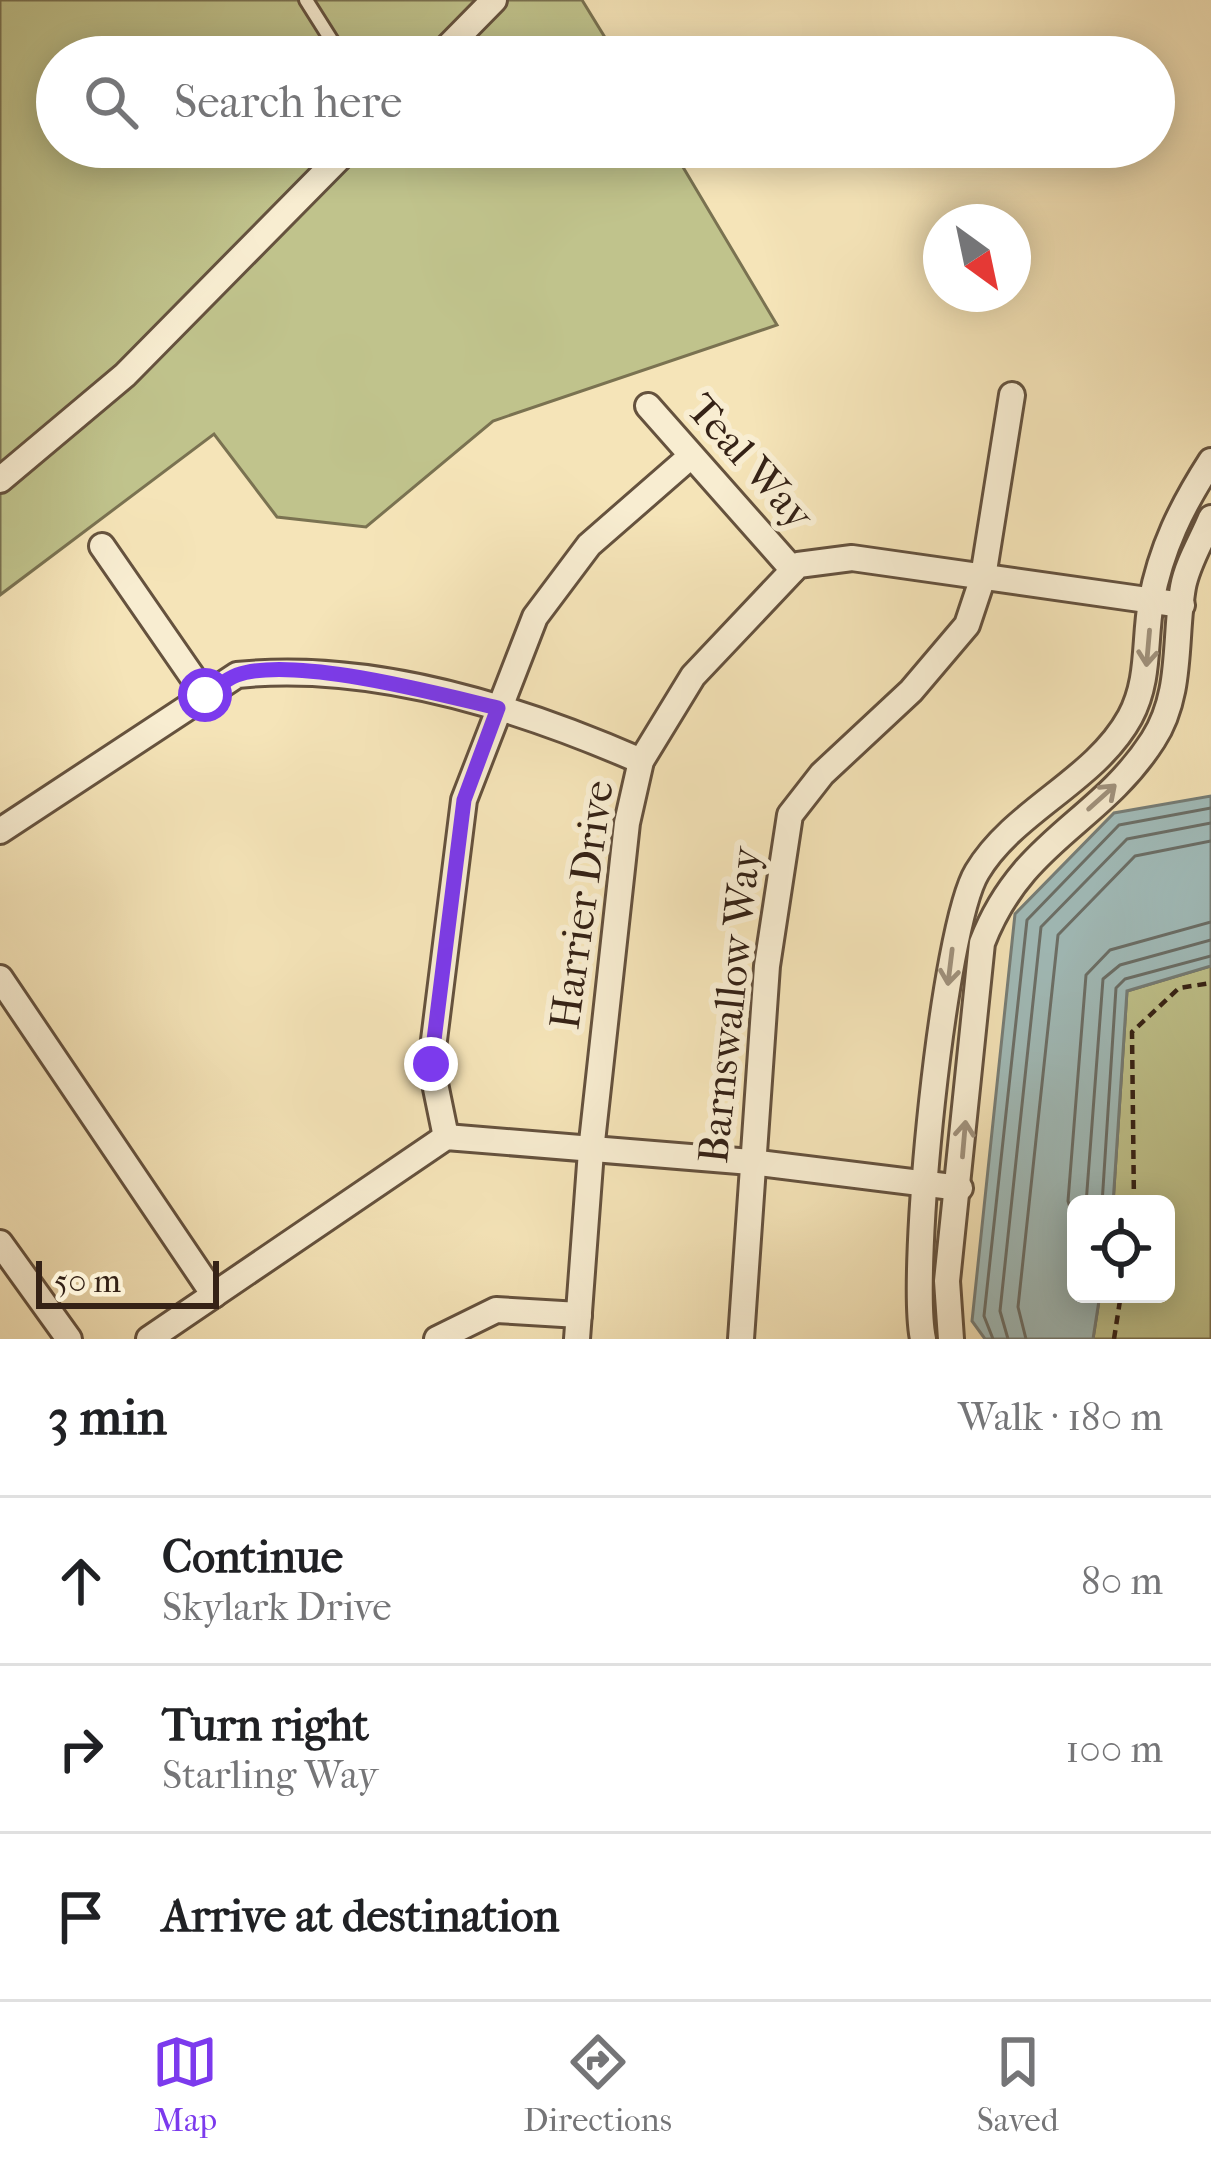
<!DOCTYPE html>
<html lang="en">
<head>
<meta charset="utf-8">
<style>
  body { margin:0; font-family:"IM FELL French Canon",serif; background:#f2f2f2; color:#202124 }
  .controls { position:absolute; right:36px; bottom:36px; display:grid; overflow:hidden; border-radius:18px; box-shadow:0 6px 30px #0003 }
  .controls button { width:108px; height:108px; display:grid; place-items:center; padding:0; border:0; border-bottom:3px solid #e0e0e0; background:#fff; color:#202124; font:60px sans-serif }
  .compass { position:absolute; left:923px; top:204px; width:108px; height:108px; border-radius:50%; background:#fff; box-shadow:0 6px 30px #0003; rotate:147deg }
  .scale { position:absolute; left:36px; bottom:30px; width:183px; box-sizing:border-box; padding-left:12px; border:6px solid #352216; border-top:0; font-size:33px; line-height:42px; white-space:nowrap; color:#352216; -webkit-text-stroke:9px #f8edd1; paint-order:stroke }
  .stop { position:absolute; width:36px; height:36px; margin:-27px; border:9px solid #7c3aed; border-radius:50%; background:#fff }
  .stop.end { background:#7c3aed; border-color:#fff; box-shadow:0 3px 12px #0008 }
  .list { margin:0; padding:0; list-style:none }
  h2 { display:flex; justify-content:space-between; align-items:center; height:156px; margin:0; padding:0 48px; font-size:51px }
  h2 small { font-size:39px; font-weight:400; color:#757577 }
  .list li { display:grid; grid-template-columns:78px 1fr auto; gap:36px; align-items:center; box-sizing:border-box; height:168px; padding:0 48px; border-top:3px solid #e0e0e0 }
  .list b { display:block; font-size:45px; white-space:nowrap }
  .list p { margin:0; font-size:39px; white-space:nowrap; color:#757577 }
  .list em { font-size:39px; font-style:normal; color:#757577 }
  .icon { flex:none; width:66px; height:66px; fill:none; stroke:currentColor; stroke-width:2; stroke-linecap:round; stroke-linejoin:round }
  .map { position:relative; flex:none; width:1211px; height:1339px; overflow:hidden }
  .search { position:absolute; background:#fff; box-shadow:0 6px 30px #0003; left:36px; right:36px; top:36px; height:132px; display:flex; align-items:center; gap:30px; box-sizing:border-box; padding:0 42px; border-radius:66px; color:#757577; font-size:45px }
  .sheet { height:660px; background:#fff }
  nav { display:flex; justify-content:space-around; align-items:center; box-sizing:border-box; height:168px; border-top:3px solid #e0e0e0; background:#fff; font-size:33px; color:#757577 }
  nav a { display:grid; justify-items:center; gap:6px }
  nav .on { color:#7c3aed }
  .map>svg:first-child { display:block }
  .green { fill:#c0c38c; stroke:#7a7251; stroke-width:3 }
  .water { fill:#a1bcba; stroke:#767e78; stroke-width:3 }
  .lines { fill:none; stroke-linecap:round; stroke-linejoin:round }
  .shore { stroke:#6b6f68; stroke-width:3 }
  .lane-casing { stroke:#65523e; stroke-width:18 }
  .street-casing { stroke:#65523e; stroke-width:30 }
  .path { stroke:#352216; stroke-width:4.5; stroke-dasharray:9 6; stroke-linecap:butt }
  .lane { stroke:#f8edd1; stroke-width:12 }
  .street { stroke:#f8edd1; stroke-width:24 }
  .oneway { stroke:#a0927d }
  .route { stroke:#7c3aed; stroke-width:15 }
  .labels { text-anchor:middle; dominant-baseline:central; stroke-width:12; stroke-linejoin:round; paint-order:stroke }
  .street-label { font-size:42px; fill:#352216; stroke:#f8edd1 }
</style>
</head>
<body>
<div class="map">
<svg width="1211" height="1339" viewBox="0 0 1211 1339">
  <rect width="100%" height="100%" fill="#f5e4b8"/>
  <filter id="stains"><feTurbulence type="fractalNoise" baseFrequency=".00167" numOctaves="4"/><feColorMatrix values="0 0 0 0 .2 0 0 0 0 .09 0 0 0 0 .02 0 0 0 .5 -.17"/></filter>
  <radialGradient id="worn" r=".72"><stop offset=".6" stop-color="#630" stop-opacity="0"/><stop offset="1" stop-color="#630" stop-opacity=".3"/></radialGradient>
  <!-- green -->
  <g class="green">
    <polygon points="0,0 582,0 617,57 57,57 57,147 671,147 777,325 493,421 366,527 277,517 214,434 0,595"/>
    <polygon points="1211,966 1211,1339 1093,1339 1100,1294 1166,1294 1166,1204 1113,1204 1127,991"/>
  </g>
  <!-- water -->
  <polygon class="water" points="1211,796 1211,966 1127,991 1113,1204 1076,1204 1076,1294 1100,1294 1093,1339 985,1339 972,1321 1015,914 1114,813"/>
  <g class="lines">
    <!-- shore -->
    <g class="shore">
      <polyline points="1086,1204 1103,979 1120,965 1211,940"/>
      <polyline points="1102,1204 1116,988 1125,979 1211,956"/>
      <polyline points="1076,1227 1068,1201 1086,975 1110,950 1211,922"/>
      <polyline points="993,1339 984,1316 1027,920 1119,825 1211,808"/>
      <polyline points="1008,1339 1000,1311 1041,927 1127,839 1211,823"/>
      <polyline points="1026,1339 1018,1307 1058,935 1135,856 1211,841"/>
    </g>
    <!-- lane casing -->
    <g class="lane-casing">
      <polyline id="lane" points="306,0 342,57"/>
    </g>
    <!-- street casing -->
    <g class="street-casing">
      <g id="street">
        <polyline points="438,57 494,0"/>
        <polyline points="648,406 793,570"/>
        <polyline points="0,480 125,375 350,147"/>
        <polyline points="102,546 205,695"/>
        <path d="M0 831 237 675C373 661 518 707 641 761"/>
        <polyline points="0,978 214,1295"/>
        <polyline points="446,1137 431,1064 464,800 535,617 589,545 691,456"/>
        <polyline points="0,1243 69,1339"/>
        <polyline points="149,1339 446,1137 751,1162 960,1188"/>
        <polyline points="437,1339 496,1310 579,1315"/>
        <polyline points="577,1339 591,1151 627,823 641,761 693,676 798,565 852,558 1182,605"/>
        <polyline points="741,1339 767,966 790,815 822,774 911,691 967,625 983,577 1012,395"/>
        <path d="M923 1339C909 1273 943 928 977 872 1014 810 1095 781 1130 717 1150 680 1144 641 1151 602 1161 548 1182 506 1211 461"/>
        <path d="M951 1339 947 1281 982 943C1022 839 1099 824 1153 740 1183 694 1174 638 1183 587 1187 564 1202 540 1211 518"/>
      </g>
    </g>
    <!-- path -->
    <g class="path">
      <polyline points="1134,1204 1132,1032 1179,988 1211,983"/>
      <polyline points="1114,1339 1121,1294"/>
    </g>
    <!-- lane -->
    <use href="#lane" class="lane"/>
    <!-- street -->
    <use href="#street" class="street"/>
  </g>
  <!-- one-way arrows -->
  <defs><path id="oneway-shaft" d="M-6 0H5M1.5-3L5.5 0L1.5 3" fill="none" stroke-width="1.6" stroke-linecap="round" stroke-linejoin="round" transform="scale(3)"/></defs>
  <g class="oneway">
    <use href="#oneway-shaft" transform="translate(1148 648) rotate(95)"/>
    <use href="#oneway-shaft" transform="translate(1102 797) rotate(-42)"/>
    <use href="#oneway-shaft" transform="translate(950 967) rotate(97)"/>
    <use href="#oneway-shaft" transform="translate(964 1139) rotate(-85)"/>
  </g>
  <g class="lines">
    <!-- route -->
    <path class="route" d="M205 695C215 689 226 679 237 675 293 655 438 694 498 708L464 800 431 1064"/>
  </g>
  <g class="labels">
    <!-- street labels -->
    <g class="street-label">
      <text transform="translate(750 462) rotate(48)">Teal Way</text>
      <text transform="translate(582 905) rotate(-82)">Harrier Drive</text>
      <text transform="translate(730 1005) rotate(-84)">Barnswallow Way</text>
    </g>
  </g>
  <rect width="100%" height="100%" filter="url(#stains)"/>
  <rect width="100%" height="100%" fill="url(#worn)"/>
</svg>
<div class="controls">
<button><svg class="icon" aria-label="locate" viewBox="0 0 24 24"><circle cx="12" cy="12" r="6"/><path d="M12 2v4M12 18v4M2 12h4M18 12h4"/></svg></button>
</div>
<svg class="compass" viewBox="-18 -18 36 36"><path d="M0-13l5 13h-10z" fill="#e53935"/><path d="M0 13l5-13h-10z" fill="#757577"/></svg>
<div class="scale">50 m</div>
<div class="stop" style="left:205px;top:695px"></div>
<div class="stop end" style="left:431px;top:1064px"></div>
<div class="search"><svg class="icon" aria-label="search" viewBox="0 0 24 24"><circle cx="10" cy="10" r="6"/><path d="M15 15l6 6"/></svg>Search here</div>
</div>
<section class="sheet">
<h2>3 min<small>Walk · 180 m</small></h2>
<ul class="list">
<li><svg class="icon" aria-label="ahead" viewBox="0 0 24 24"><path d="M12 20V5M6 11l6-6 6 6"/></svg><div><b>Continue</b><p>Skylark Drive</p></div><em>80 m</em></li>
<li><svg class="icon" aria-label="right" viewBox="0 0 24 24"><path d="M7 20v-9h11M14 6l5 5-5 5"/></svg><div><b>Turn right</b><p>Starling Way</p></div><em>100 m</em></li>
<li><svg class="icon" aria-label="arrive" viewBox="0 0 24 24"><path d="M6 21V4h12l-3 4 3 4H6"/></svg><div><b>Arrive at destination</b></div></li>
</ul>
</section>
<nav>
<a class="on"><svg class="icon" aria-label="map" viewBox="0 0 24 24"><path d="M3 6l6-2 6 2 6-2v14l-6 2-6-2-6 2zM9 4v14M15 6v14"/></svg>Map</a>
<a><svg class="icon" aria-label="directions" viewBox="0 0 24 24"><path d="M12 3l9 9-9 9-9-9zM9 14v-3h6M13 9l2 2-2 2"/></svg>Directions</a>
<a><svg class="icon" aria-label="saved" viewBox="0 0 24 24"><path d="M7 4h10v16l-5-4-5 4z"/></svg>Saved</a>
</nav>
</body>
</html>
